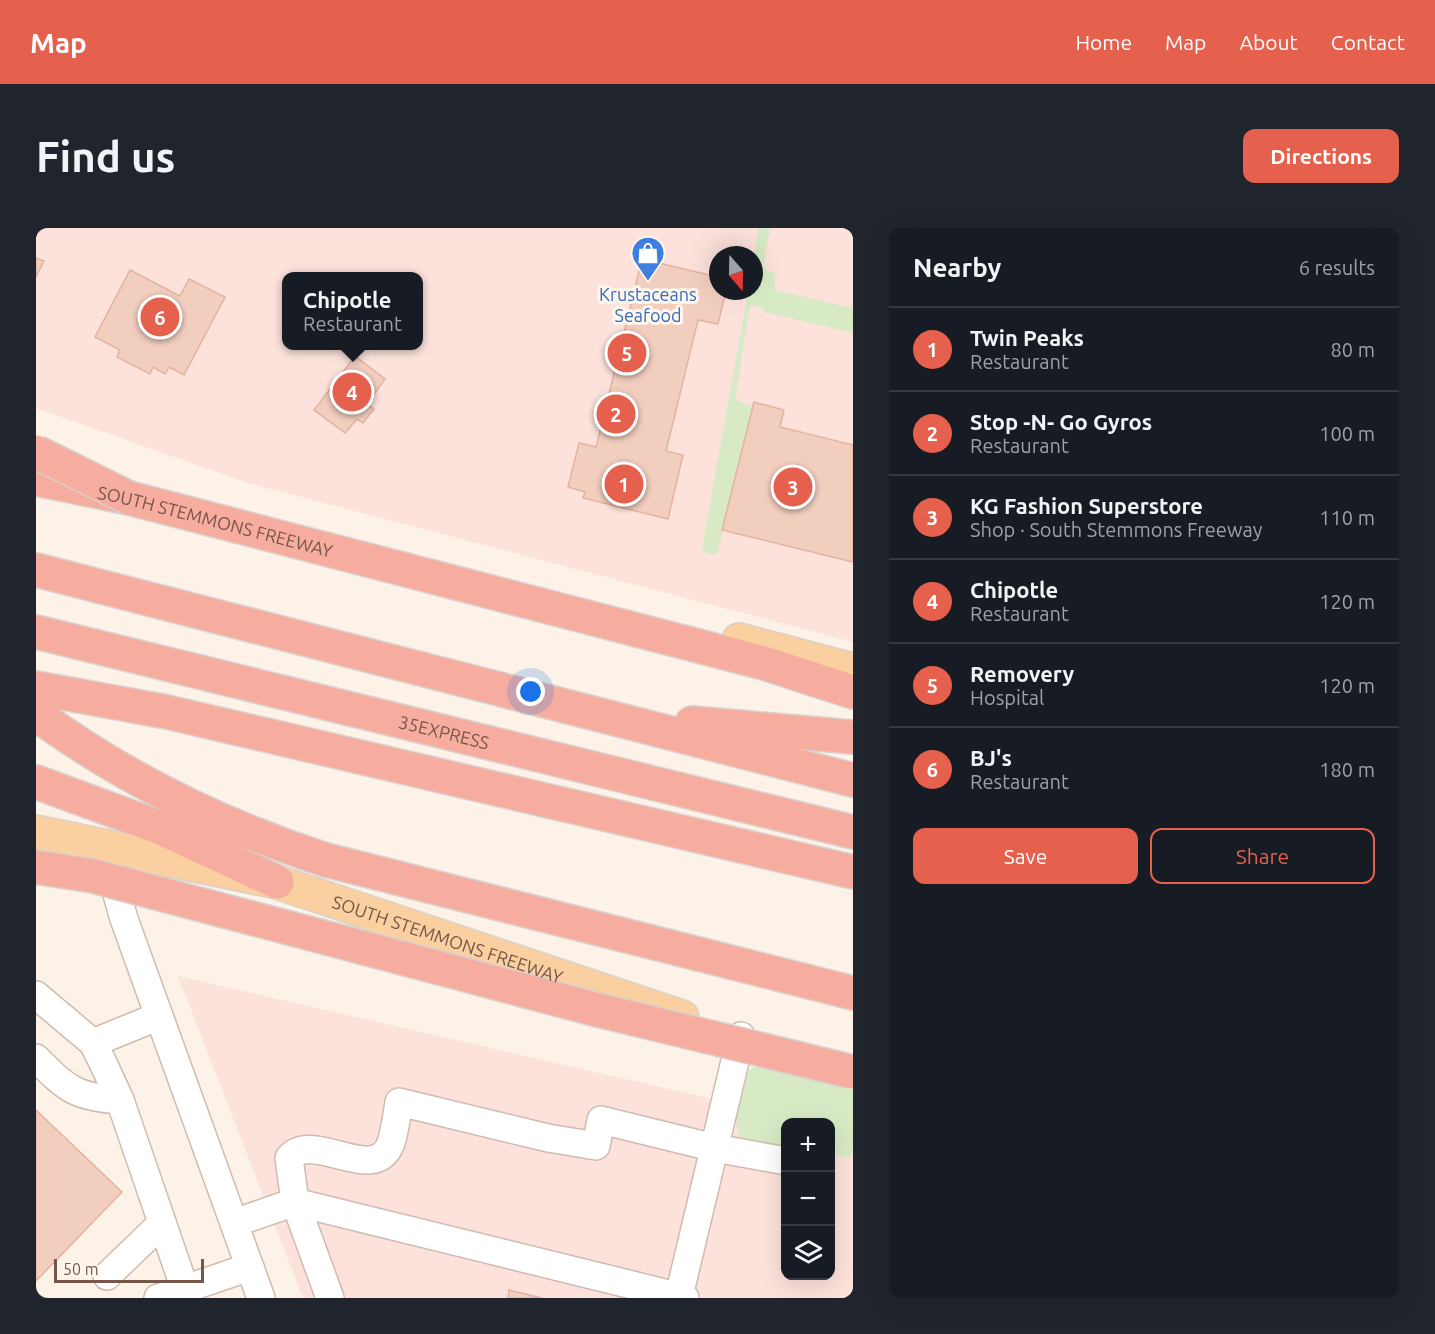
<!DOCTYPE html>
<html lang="en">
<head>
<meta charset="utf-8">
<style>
  body { margin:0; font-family:Ubuntu,sans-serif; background:#20242c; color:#f1f3f6 }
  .controls { position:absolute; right:18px; bottom:18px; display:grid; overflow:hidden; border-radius:12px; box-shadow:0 6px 24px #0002 }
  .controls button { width:54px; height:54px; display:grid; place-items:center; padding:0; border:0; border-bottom:2px solid #363941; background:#171b24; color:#f1f3f6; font:30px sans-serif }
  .compass { position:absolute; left:673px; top:18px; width:54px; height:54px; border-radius:50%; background:#171b24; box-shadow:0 6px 24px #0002; rotate:160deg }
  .scale { position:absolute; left:18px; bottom:15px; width:150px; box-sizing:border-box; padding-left:6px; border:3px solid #76564b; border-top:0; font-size:16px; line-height:21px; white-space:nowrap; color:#76564b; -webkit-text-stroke:4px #fff6ed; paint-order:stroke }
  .you { position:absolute; left:495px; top:464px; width:21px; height:21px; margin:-15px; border:4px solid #fff; border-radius:50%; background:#1a73e8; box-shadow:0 0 0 9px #1a73e833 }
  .badge { display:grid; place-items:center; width:39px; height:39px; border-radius:50%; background:#e5604d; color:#fff; font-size:20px; font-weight:700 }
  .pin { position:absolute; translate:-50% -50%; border:3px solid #fff; box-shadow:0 2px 6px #0006 }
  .popup { position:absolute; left:246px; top:44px; width:141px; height:78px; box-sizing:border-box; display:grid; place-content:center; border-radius:12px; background:#171b24; filter:drop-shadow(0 2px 4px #0005); font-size:20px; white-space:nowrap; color:#9ea1a6 }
  .popup b { font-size:22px; color:#f1f3f6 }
  .popup::after { content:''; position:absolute; left:50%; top:100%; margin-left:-12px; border:12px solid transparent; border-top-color:#171b24 }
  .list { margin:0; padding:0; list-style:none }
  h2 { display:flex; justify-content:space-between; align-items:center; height:78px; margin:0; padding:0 24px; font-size:26px }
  h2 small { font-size:20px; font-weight:400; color:#9ea1a6 }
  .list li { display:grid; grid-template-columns:39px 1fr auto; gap:18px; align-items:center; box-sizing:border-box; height:84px; padding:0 24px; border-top:2px solid #363941 }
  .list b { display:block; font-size:22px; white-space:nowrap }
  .list p { margin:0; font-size:20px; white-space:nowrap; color:#9ea1a6 }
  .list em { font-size:20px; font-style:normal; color:#9ea1a6 }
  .actions { display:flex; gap:12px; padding:18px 24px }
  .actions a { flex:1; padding:14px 0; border:2px solid #e5604d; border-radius:12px; text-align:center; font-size:21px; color:#e5604d }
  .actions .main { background:#e5604d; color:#fff }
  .icon { flex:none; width:33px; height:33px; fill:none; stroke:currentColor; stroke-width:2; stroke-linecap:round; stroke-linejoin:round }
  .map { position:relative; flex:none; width:817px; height:1070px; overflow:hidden; border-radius:12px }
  header { display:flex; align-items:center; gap:36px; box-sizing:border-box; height:84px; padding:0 30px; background:#e5604d; color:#fff }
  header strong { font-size:28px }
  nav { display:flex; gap:33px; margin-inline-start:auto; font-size:21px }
  .intro { display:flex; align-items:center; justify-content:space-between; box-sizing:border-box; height:144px; padding:0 36px }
  h1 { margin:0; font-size:42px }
  .button { padding:15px 27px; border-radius:12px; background:#e5604d; color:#fff; font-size:21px; font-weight:700 }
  main { display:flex; gap:36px; padding:0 36px }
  aside { flex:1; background:#171b24; border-radius:12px; box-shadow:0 6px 24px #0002 }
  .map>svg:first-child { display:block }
  .commercial { fill:#fce2db; fill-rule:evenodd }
  .green { fill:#d8eac5 }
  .building { fill:#f2cebf; stroke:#e4b39f; stroke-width:1.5 }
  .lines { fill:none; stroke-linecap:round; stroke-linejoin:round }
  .minor-casing { stroke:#d0bbaf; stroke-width:30 }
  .major-casing { stroke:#d9d0cd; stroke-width:36 }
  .highway-casing { stroke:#d9d0cd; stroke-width:36 }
  .minor { stroke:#fff; stroke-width:27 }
  .major { stroke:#fad0a0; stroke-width:33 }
  .highway { stroke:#f6ad9f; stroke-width:33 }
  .highway-bridge-casing { stroke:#d9d0cd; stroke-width:36; stroke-linecap:butt }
  .highway-bridge { stroke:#f6ad9f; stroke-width:33 }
  .labels { text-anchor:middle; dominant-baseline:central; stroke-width:6; stroke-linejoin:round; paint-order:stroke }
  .shop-label { font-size:18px; fill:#366cbe; stroke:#fff6ed }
  .street-label { font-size:18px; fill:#76564b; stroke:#fff6ed }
</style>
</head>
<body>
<header>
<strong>Map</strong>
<nav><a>Home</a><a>Map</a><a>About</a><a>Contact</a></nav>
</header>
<div class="intro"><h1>Find us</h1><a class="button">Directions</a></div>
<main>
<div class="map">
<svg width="817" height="1070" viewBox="0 0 817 1070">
  <rect width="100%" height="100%" fill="#fcf2e7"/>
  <!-- commercial -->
  <g class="commercial">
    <path d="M0 0H817V414L212 255 0 180ZM682 27H718V63H682ZM250 48H382V118H250Z"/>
    <polygon points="142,748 776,894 750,894 750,1048 794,1048 795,899 817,904 817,1070 267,1070"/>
  </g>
  <!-- green -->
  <g class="green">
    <polygon points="722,0 734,0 727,40 739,45 739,62 817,80 817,105 728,84 728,80 714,77 699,172 718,179 681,327 669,325 666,320 712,63 718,63 718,27"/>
    <path d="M727 834 817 859V921L813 930 800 926V916L795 915 794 894H750L749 921C737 918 719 917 708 911 694 904 702 860 708 849 713 841 719 838 727 834Z"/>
  </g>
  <!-- building -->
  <g class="building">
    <polygon points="0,30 8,33 0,49"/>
    <polygon points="606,31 682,49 682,63 690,63 682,96 662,92 630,223 647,227 632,291 547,270 549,264 532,259 543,215 560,219"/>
    <polygon points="94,42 144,68 153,51 189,69 148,147 133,139 129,146 117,139 114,146 81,129 84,122 59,109"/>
    <polygon points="319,128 349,151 331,176 338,181 327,195 321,191 309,205 278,182"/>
    <polygon points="718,174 748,182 744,199 817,217 817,334 686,302"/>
    <polygon points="0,882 86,964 0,1053"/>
    <polygon points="473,1062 506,1070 472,1070"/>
  </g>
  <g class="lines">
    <!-- minor casing -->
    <g class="minor-casing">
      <g id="minor">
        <polyline points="73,638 88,691 225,1070"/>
        <polyline points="0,767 57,815 68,837 84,872 152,1070"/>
        <polyline points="57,815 123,788"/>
        <path d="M0 830C31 861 39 869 84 872"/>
        <path d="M198 995 259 974 253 930C277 901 338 959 355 915 359 902 361 887 363 874L512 910 560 918 565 892 679 920 750 933"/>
        <polyline points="71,1048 126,995"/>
        <polyline points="643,1068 705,808"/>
        <polyline points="122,1070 214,1039"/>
        <polyline points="294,1070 259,974 649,1070"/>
      </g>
    </g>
    <!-- major casing -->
    <g class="major-casing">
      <g id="major">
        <polyline points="703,412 817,442"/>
        <path id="s1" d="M0 604 241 654 646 789"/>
      </g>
    </g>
    <!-- highway casing -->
    <g class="highway-casing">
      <g id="highway">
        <path id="s2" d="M0 251 93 270 728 435 817 464"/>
        <polyline points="0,342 817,552"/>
        <path id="s3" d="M0 404 817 604"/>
        <polyline points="0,460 131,484 817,644"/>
        <path d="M0 486C89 551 185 598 290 632L817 765"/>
        <polyline points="656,495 817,509"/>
        <polyline points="0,554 125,600 241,654"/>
      </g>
    </g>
    <!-- minor -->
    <use href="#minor" class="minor"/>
    <!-- major -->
    <use href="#major" class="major"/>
    <!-- highway -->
    <use href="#highway" class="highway"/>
    <!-- highway-bridge casing -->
    <g class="highway-bridge-casing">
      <g id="highway-bridge">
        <polyline points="0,224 93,270"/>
        <polyline points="0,639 57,648 558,781 817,844"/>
      </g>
    </g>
    <!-- highway-bridge -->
    <use href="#highway-bridge" class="highway-bridge"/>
  </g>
  <!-- icons -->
  <defs>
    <g id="shop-pin" transform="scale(1.725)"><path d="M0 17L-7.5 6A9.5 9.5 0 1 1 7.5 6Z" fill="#3f7fe0" stroke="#fff6ed"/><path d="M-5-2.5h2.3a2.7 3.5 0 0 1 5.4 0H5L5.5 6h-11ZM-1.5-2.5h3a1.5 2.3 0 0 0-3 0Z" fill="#fff"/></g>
  </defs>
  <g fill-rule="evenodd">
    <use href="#shop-pin" x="612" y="25"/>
  </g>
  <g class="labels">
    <!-- shop labels -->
    <g class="shop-label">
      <text x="612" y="66">Krustaceans<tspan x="612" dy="21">Seafood</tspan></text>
    </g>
    <!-- street labels -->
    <g class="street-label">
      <text stroke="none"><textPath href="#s2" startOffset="184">SOUTH STEMMONS FREEWAY</textPath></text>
      <text stroke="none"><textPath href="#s3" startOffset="420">35EXPRESS</textPath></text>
      <text stroke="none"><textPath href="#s1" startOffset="426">SOUTH STEMMONS FREEWAY</textPath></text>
    </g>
  </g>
</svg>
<div class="controls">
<button>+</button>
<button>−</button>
<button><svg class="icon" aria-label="layers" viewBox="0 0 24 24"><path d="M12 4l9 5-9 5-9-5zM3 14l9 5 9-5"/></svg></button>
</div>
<svg class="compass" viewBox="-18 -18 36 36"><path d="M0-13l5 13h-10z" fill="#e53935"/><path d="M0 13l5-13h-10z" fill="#9ea1a6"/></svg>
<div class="scale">50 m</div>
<div class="you"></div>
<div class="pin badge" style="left:588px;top:256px">1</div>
<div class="pin badge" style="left:580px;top:186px">2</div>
<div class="pin badge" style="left:757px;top:259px">3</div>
<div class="pin badge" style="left:316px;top:164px">4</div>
<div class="popup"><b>Chipotle</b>Restaurant</div>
<div class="pin badge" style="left:591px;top:125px">5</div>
<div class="pin badge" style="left:124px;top:89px">6</div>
</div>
<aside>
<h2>Nearby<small>6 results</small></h2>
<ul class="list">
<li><span class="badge">1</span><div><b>Twin Peaks</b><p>Restaurant</p></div><em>80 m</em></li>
<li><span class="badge">2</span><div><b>Stop -N- Go Gyros</b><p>Restaurant</p></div><em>100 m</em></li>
<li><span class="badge">3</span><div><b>KG Fashion Superstore</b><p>Shop · South Stemmons Freeway</p></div><em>110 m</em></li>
<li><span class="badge">4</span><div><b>Chipotle</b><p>Restaurant</p></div><em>120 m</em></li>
<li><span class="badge">5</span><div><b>Removery</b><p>Hospital</p></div><em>120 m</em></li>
<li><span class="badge">6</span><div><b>BJ's</b><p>Restaurant</p></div><em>180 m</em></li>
</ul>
<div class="actions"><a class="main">Save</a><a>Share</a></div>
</aside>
</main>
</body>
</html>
